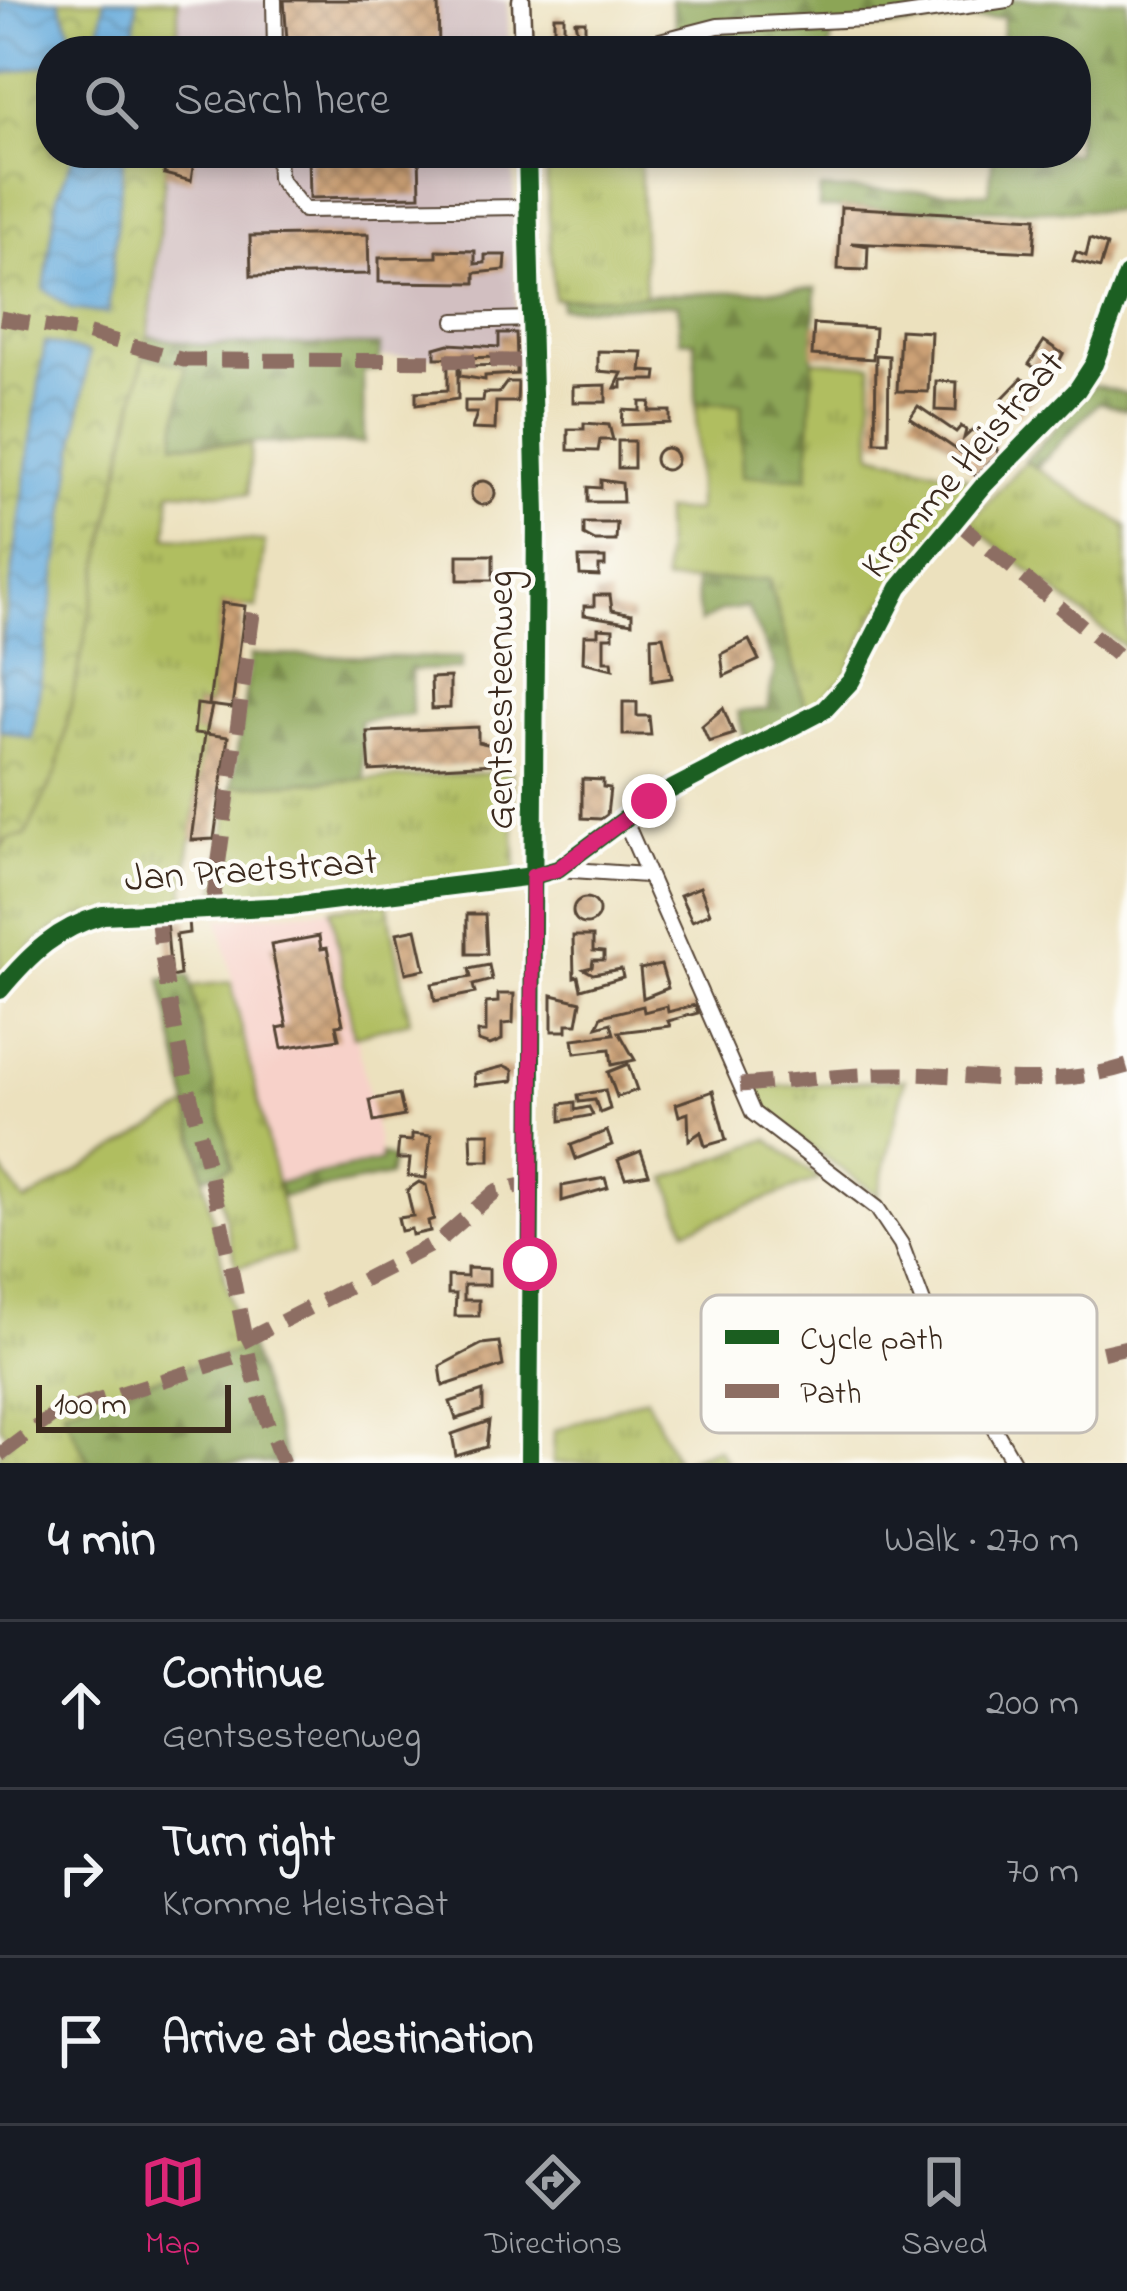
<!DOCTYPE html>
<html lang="en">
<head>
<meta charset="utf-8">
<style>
  body { margin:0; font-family:"Indie Flower",sans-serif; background:#20242c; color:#f1f3f6 }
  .scale { position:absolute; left:36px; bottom:30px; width:195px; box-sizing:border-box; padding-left:12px; border:6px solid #3b2a1e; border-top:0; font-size:33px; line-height:42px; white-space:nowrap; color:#3b2a1e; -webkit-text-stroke:9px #fdfcf7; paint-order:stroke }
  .stop { position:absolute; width:36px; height:36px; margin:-27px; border:9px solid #db2777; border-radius:50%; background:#fff }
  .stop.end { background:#db2777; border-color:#fff; box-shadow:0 3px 12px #0008 }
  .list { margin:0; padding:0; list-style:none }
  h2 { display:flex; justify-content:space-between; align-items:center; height:156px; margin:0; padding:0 48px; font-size:51px }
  h2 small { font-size:39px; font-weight:400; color:#9ea1a6 }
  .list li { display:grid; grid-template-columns:78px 1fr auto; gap:36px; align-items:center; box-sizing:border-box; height:168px; padding:0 48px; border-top:3px solid #363941 }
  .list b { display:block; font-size:45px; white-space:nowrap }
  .list p { margin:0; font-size:39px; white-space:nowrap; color:#9ea1a6 }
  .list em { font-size:39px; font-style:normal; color:#9ea1a6 }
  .icon { flex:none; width:66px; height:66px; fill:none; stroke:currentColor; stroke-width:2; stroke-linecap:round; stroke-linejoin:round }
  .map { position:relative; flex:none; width:1127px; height:1463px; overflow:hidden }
  .search { position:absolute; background:#171b24; box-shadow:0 6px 18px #0003; left:36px; right:36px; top:36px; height:132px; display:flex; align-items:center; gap:30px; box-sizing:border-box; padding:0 42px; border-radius:48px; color:#9ea1a6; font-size:45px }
  .sheet { height:660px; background:#171b24 }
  nav { display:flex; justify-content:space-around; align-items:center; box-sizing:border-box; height:168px; border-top:3px solid #363941; background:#171b24; font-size:33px; color:#9ea1a6 }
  nav a { display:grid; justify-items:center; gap:6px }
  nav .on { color:#db2777 }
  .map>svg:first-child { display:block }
  .built { fill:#f7d1c9 }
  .industrial { fill:#d2bfc1 }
  .grass { fill:url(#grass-tufts); stroke:#76743f; stroke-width:3 }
  .forest { fill:url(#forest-firs); stroke:#64683a; stroke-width:3 }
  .park { fill:url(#park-crowns); stroke:#76743f; stroke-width:3 }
  .water { fill:url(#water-waves); stroke:#506a7c; stroke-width:3 }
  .building { fill:url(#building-cross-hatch) }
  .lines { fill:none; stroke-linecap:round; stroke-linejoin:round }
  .minor-casing { stroke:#564536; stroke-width:18 }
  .major-casing { stroke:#564536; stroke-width:21 }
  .minor { stroke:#fff; stroke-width:14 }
  .major { stroke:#fff; stroke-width:16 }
  .quiet { stroke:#8d6e63; stroke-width:15; stroke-dasharray:30 15; stroke-linecap:butt }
  .cycleway-casing { stroke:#fdfcf7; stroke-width:26 }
  .cycleway { stroke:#1b5e20; stroke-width:18 }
  .route { stroke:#db2777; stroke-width:15 }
  .labels { text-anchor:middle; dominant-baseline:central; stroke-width:9; stroke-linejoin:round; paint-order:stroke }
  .street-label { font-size:39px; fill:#3b2a1e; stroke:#fdfcf7 }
  .key { fill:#fdfcf7; stroke:#c3bdb6; stroke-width:3 }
  .key-label { font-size:33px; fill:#3b2a1e }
</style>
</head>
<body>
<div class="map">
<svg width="1127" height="1463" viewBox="0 0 1127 1463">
  <defs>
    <pattern id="grass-tufts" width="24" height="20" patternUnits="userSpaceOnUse" patternTransform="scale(3)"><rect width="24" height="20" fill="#b0be60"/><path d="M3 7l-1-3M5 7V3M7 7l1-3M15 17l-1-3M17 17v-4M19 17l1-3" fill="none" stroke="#909b4f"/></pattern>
    <pattern id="forest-firs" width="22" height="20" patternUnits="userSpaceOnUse" patternTransform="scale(3)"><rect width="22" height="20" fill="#8ca556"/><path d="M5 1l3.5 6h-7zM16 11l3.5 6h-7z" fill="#748747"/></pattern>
    <pattern id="park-crowns" width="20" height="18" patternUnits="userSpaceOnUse" patternTransform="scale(3)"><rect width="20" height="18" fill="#b0be60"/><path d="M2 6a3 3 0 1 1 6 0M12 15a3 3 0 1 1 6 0" fill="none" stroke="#909b4f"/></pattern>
    <pattern id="water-waves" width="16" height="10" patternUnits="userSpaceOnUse" patternTransform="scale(3)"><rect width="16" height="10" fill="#65aadb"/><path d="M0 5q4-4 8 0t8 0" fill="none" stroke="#548bb1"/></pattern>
    <pattern id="building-cross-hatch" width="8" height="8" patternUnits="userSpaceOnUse" patternTransform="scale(3)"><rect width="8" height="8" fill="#cca176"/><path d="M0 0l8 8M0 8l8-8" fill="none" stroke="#a78360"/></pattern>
  </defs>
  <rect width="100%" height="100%" fill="#fdfcf7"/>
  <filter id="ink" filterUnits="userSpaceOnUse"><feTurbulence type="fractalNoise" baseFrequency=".00833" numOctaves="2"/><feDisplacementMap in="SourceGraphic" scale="24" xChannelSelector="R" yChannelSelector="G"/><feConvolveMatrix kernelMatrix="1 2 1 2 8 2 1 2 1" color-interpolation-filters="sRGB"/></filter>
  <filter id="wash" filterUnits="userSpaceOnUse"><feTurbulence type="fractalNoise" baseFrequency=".004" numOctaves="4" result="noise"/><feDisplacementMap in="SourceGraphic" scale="48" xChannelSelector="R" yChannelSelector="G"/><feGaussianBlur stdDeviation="2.7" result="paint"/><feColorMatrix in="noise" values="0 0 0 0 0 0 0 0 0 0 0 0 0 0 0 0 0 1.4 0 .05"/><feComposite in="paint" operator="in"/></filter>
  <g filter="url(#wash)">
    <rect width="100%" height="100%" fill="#ece1be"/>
    <!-- built -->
    <polygon class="built" points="331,909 382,1161 278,1183 219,919"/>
    <!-- industrial -->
    <g class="industrial">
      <polygon points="178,0 507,0 509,51 178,51"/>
      <polygon points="167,153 513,153 517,356 380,357 380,346 202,345 148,337"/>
    </g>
    <!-- grass -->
    <g class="grass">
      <polygon points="545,153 640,153 645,296 554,299"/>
      <path d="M144 355 187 365 175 443 251 445 248 494 171 491 167 537 265 542 257 608 222 604 209 705H197L194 732 205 734 182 907C94 911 59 908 0 980V849L57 771Z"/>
      <polygon points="811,360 872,365 872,453 967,477 970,483 968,493 874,616 844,679 807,711 769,580 665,582 664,511 697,511 696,403 741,404 808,477"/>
      <polygon points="1025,461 1127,526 1127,649 969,523"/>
      <polygon points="511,772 516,871 214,906 232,786"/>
      <polygon points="387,902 410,1021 354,1036 331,909"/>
      <polygon points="231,982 293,1253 236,1267 215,1172 232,1166 191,986"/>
      <polygon points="905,1079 878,1195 773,1120 750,1088"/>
      <polygon points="188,1107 241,1350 64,1409 89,1463 0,1463 0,1452 11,1442 0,1426 0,1167 25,1202"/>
      <polygon points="768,1139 819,1179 686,1230 667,1178"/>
      <polygon points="646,1397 677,1463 717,1448 728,1463 553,1463 554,1431"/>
    </g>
    <!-- forest -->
    <g class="forest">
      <polygon points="671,0 1127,0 1127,211 819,208 820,189 989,193 993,153 1076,153 1076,51 1001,51 1004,17 832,32 830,51 629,51 677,33"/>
      <polygon points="51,153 167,153 148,336 202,345 380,345 379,370 363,371 364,443 174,443 186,366 144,356 57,771 25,836 5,839 0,849"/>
      <polygon points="816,288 808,477 743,476 741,404 696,403 695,341 680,340 678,304 561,308 560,299"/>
      <polygon points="1094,385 1127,394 1127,410 1099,402 1036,468 1025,461"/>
      <polygon points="768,579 807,711 745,742 738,712 767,709 775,667 747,607 721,611 700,623 695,581"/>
      <polygon points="251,655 462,658 461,669 411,670 412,715 360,721 364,779 232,786"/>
      <polygon points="189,975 232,1167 204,1177 161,979"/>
      <polygon points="381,1154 393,1159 389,1176 281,1197 278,1183 381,1161"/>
      <polygon points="249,1347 287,1463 89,1463 63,1410"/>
    </g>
    <!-- park -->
    <polygon class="park" points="0,0 178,0 178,51 51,51 51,153 167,153 149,330 57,771 25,836 5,839 0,849"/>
    <!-- water -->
    <g class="water">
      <polygon points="0,0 59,0 78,51 51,51 51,64 0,75"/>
      <polygon points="105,0 137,0 133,51 96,51"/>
      <polygon points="75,153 124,153 108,314 71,309 44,289 58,194"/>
      <polygon points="45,342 89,353 32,739 0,730 0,659"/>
    </g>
    <g id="blocks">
      <!-- building -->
      <g class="building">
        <polygon points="284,0 438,0 439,51 300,51 300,40 287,40"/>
        <polygon points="554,16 564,16 564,32 577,31 575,21 585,21 585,40 554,37"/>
        <polygon points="167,153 195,153 191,181 164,174"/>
        <polygon points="309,153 419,153 420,196 310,198"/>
        <polygon points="841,207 1036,218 1034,252 851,243 868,246 867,270 838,269"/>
        <polygon points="368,234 369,274 251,276 250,236"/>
        <polygon points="1090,239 1107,245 1100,268 1073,261 1076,252 1086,256"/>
        <polygon points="437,250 475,251 475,264 485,263 485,255 506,255 505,270 475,273 475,283 379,282 379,258 437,257"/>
        <polygon points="814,324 875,328 873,359 812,355"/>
        <polygon points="900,330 931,332 928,392 897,391"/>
        <polygon points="499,333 516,333 517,357 435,358 435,348 449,344 499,347"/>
        <polygon points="1044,341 1063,354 1050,378 1029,364"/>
        <polygon points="598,351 643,352 641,371 657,372 656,380 622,380 622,388 615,388 622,373 598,371"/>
        <polygon points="876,355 889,356 888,442 875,442"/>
        <polygon points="458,365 458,399 416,405 416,392 448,390 448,366"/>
        <polygon points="517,365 517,374 485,376 485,380 460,376 460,366"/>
        <polygon points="1022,378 1038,393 1015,417 999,402"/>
        <polygon points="936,381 957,382 956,411 935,410"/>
        <polygon points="507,382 518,382 517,402 496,402 495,430 472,429 477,413 465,413 465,401 483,401 484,393 499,393"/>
        <polygon points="606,385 606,402 573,402 573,386"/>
        <polygon points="640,402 650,402 649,411 670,411 670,423 622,425 623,410 640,411"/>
        <polygon points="918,406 956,432 961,426 966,430 964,438 974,429 996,446 998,454 976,476 964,464 969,458 910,418"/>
        <polygon points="584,423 609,425 613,440 600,440 598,451 568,450 568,429 584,429"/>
        <rect x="618" y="441" width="16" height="27"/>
        <circle cx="666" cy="459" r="11"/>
        <polygon points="601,480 622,483 623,502 588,502 588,487 601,488"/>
        <circle cx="483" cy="493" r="12"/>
        <polygon points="584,523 617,523 616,541 595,541 584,535"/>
        <rect x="458" y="555" width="35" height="25"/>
        <polygon points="579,558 605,558 605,566 599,566 599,576 580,575"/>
        <polygon points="594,595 610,595 612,610 632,614 632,623 584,615 584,606 594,606"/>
        <polygon points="222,603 245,606 232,708 209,705"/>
        <polygon points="598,628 613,629 613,637 604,637 604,661 612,661 613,669 583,662 584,635 598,635"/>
        <polygon points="663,636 672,678 652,681 651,637"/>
        <polygon points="749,640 759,660 724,676 721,654"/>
        <polygon points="450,677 450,708 432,709 431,678"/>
        <polygon points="623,702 637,702 637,716 649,716 651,735 623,735"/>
        <polygon points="197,704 212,706 206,734 228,737 214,839 197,840 191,840 205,734 194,733"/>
        <polygon points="723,708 734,734 709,742 702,726"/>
        <polygon points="478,727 478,742 492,745 493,764 370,771 367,732"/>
        <polygon points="582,779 603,780 603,787 610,788 607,815 601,819 582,818"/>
        <polygon points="700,887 710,913 692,921 680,895"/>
        <circle cx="586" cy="911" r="13"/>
        <polygon points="467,914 485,914 487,954 467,954"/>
        <polygon points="188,919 189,933 176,935 180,975 171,977 166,920"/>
        <polygon points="416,929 425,969 406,973 397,933"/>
        <polygon points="319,936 321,949 327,948 343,1024 336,1025 339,1039 282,1048 278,1028 287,1026 271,945"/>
        <polygon points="573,936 593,936 593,951 604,952 604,960 593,960 592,967 584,969 593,974 621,969 623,977 581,989 578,976 574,977"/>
        <polygon points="489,965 492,980 473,985 475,993 435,1001 432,984 471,977 469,969"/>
        <polygon points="661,965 668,988 643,998 640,969"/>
        <polygon points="498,994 514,994 513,1023 502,1024 502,1040 490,1045 478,1041 478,1032 486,1032 486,1003 498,1002"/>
        <polygon points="552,995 581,1002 577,1024 567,1024 567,1031 552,1031"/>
        <polygon points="695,1005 698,1013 668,1021 670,1026 619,1032 635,1060 612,1065 610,1049 575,1053 573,1039 614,1034 611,1023 597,1027 602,1016 643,1006 644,1012 667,1006 668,1012"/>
        <polygon points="628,1064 637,1090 617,1097 608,1072"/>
        <polygon points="505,1066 513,1070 513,1081 475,1085 474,1074"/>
        <polygon points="605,1090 610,1109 600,1113 595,1100 579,1102 578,1095"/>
        <polygon points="713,1091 726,1140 705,1146 701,1132 689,1140 688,1113 679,1116 676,1104"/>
        <polygon points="399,1094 404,1116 374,1122 370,1100"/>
        <polygon points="575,1102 575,1110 589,1107 593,1115 561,1121 561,1104"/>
        <polygon points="607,1131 612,1145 576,1159 571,1145"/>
        <polygon points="471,1133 490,1133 490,1161 472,1161"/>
        <polygon points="412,1134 431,1136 426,1178 408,1176 410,1159 397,1159 399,1140 412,1141"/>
        <polygon points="641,1151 649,1174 625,1178 618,1160"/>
        <polygon points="605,1178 608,1188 562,1201 562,1186"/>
        <polygon points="419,1182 426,1185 434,1219 428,1221 430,1231 412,1235 411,1229 401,1231 398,1218 413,1216 407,1190"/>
        <polygon points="467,1268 489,1269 489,1285 464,1285 464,1300 479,1300 479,1316 455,1316 456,1294 448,1294 448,1276 467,1277"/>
        <polygon points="499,1342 503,1366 443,1386 440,1366 482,1344"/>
        <polygon points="483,1391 483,1410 456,1419 450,1402"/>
        <polygon points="489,1421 486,1447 456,1456 452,1434"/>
      </g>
    </g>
  </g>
  <g filter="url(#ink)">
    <use href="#blocks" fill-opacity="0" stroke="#564536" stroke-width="3"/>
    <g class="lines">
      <!-- minor casing -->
      <g class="minor-casing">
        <g id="minor">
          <polyline points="274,0 275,51"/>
          <polyline points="449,51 523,43"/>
          <polyline points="621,51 718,26 885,18 1007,0"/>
          <polyline points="278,153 279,178 304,210 529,207"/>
          <polyline points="455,321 532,319"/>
          <polyline points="625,821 753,1113 877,1208 901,1244 926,1311 1014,1463"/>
          <polyline points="558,869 646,875"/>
          <path d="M0 990C31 953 57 928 103 915L290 906 533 876 558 869 649 801 824 710 851 681 899 588 984 485 1077 390 1094 364 1127 275"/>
        </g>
      </g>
      <!-- major casing -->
      <g class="major-casing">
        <g id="major">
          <polyline points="521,0 523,51"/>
          <polyline points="527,153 536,516 529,1463"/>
        </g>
      </g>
      <!-- minor -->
      <use href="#minor" class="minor"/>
      <!-- major -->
      <use href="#major" class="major"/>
      <!-- quiet -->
      <g class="quiet">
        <polyline points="0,318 86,333 184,360 535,361"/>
        <polyline points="955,520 1127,663"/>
        <polyline points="212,910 254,607"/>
        <path d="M157 913C168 1031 205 1142 229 1258 245 1335 251 1388 283 1463"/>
        <path d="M740 1085C795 1081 852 1073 907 1074 985 1075 1048 1090 1127 1066"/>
        <polyline points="242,1342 439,1241 496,1191 531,1183"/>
        <polyline points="971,1383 1127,1347"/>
        <polyline points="0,1455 55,1414 244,1355"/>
      </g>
      <!-- cycleway casing -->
      <g class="cycleway-casing">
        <g id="cycleway">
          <polyline points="527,153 536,516 529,1463"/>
          <path d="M0 990C31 953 57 928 103 915L290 906 533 876 558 869 649 801 824 710 851 681 899 588 984 485 1077 390 1094 364 1127 275"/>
        </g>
      </g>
      <!-- cycleway -->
      <use href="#cycleway" class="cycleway"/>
    </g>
  </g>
  <g class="lines" filter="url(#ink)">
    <!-- route -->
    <polyline class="route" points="530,1264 533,876 558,869 649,801"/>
  </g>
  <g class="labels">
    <!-- street labels -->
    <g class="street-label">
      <text transform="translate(964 466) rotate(-49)">Kromme Heistraat</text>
      <text transform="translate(502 700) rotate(-90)">Gentsesteenweg</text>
      <text transform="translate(251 872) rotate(-4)">Jan Praetstraat</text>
    </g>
  </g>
  <!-- legend -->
  <rect x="701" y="1295" width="396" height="138" rx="18" class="key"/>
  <rect x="725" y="1330" width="54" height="14" fill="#1b5e20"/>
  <rect x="725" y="1384" width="54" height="14" fill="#8d6e63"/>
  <g class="key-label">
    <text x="800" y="1349">Cycle path</text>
    <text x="800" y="1403">Path</text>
  </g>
</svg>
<div class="scale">100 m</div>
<div class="stop" style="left:530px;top:1264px"></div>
<div class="stop end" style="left:649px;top:801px"></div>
<div class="search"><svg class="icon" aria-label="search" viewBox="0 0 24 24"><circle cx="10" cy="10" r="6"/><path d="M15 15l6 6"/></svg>Search here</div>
</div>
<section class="sheet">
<h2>4 min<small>Walk · 270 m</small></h2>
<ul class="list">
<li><svg class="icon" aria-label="ahead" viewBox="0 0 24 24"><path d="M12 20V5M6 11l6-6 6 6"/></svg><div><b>Continue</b><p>Gentsesteenweg</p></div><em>200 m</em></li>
<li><svg class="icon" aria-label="right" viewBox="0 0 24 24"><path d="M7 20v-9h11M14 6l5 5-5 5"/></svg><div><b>Turn right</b><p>Kromme Heistraat</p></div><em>70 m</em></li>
<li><svg class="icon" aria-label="arrive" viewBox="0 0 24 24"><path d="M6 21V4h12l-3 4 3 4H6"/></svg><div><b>Arrive at destination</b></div></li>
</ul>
</section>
<nav>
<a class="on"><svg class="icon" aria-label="map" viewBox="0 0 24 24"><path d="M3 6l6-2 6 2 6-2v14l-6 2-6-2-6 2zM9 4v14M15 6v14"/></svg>Map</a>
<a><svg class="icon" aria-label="directions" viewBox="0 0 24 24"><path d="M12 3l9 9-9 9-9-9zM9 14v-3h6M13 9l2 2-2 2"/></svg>Directions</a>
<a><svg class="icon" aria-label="saved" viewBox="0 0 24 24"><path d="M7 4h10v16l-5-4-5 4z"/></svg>Saved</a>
</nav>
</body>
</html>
